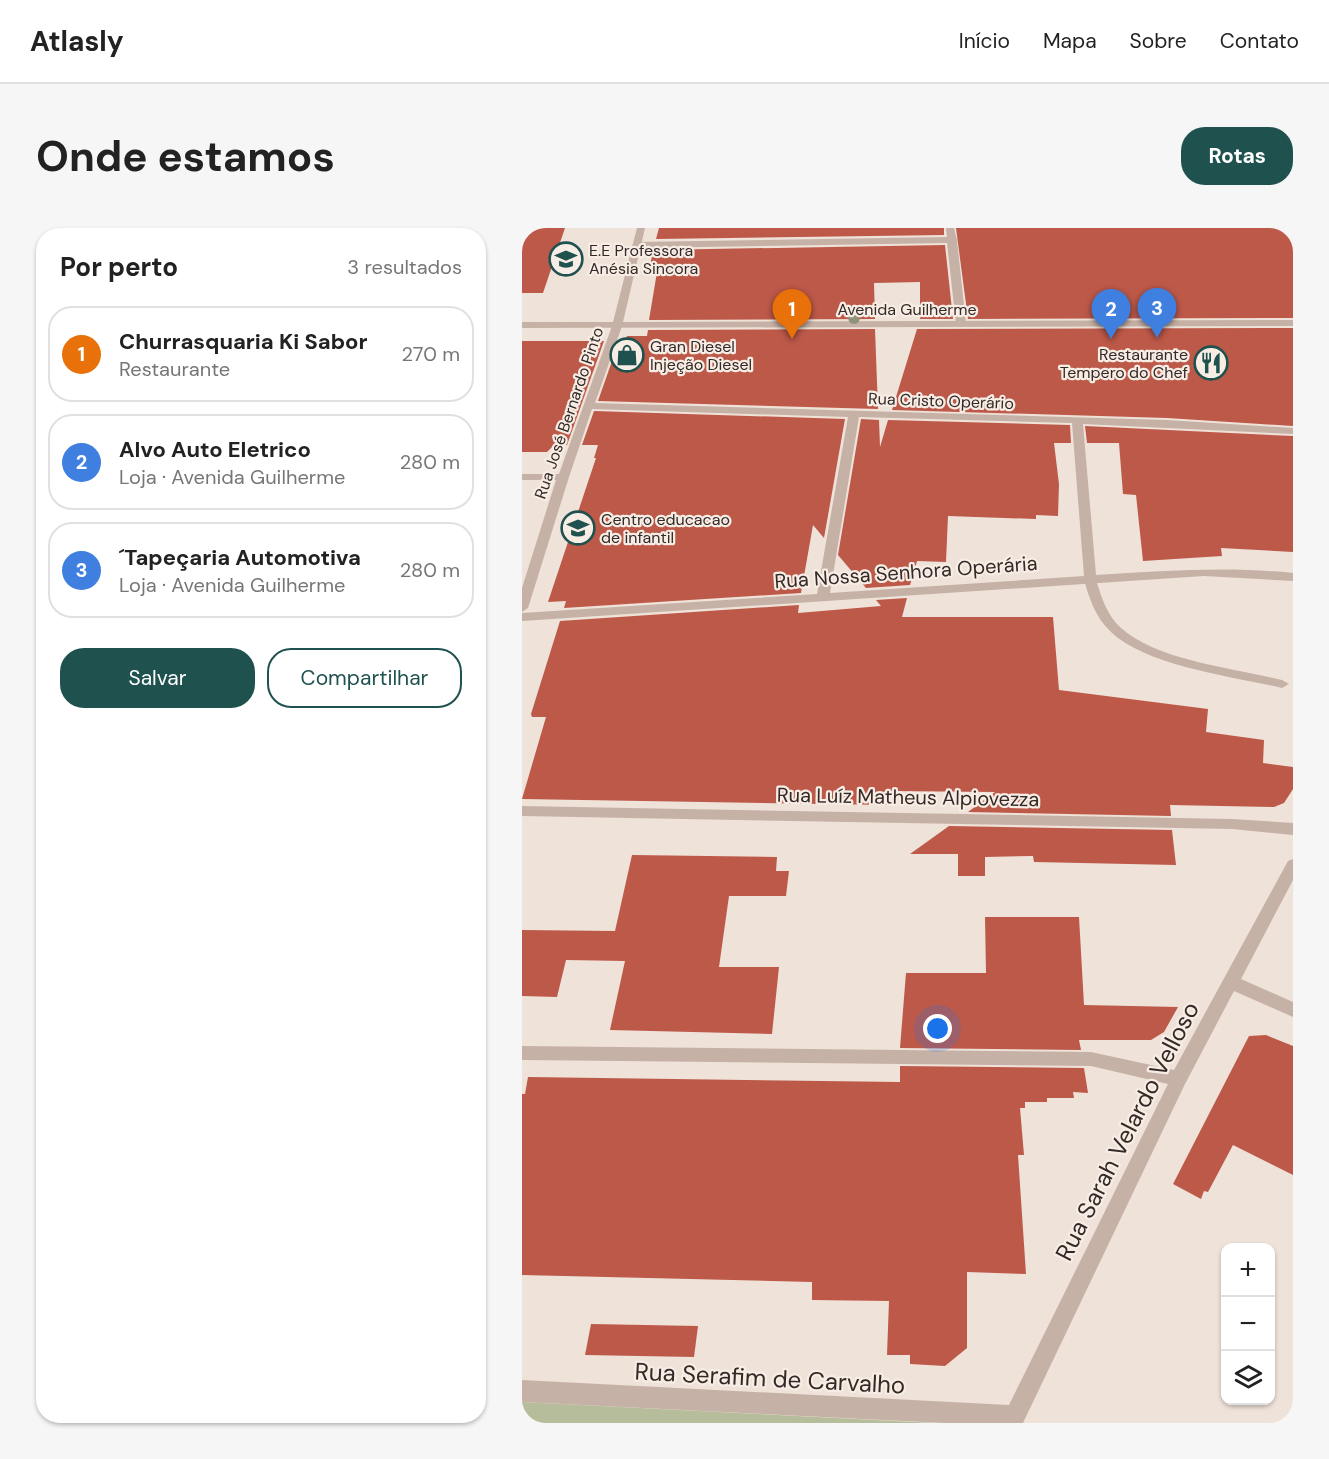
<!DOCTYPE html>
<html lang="pt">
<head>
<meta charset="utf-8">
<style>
  body { margin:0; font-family:"DM Sans",sans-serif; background:#f6f6f6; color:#222 }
  .controls { position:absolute; right:18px; bottom:18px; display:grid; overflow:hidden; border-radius:12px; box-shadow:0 2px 4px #0004 }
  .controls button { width:54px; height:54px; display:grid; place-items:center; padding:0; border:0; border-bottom:2px solid #e0e0e0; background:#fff; color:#222; font:30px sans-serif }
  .you { position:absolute; left:416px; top:801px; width:21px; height:21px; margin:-15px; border:4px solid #fff; border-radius:50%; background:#1a73e8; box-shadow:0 0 0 9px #1a73e833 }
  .badge { display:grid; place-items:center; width:39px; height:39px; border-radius:50%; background:#1f514f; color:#fff; font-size:20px; font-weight:700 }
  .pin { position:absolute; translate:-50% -50px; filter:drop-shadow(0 2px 3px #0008) }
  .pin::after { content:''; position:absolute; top:32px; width:21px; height:18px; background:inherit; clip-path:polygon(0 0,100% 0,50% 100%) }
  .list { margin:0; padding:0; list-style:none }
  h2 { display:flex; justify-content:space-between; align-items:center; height:78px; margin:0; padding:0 24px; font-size:26px }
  h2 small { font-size:20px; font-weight:400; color:#767676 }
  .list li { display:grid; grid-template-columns:39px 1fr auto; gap:18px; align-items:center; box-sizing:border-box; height:96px; margin:0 12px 12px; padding:0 12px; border:2px solid #e0e0e0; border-radius:24px }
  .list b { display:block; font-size:22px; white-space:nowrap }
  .list p { margin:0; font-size:20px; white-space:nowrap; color:#767676 }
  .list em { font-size:20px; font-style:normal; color:#767676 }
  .actions { display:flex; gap:12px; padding:18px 24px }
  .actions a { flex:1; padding:14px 0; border:2px solid #1f514f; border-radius:24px; text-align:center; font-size:21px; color:#1f514f }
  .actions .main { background:#1f514f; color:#fff }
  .icon { flex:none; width:33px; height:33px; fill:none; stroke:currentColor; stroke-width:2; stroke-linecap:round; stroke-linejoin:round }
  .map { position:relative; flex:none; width:771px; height:1195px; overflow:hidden; border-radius:24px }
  header { display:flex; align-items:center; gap:36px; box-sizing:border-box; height:84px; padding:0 30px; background:#fff; border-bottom:2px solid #e0e0e0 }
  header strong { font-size:28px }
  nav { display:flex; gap:33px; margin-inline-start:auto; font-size:21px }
  .intro { display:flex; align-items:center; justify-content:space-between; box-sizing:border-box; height:144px; padding:0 36px }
  h1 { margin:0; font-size:42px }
  .button { padding:15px 27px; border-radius:24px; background:#1f514f; color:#fff; font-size:21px; font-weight:700 }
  main { display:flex; gap:36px; padding:0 36px }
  aside { flex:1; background:#fff; border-radius:24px; box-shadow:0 2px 4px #0004 }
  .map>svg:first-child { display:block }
  .green { fill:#b5bd9a }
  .building { fill:#bd5949 }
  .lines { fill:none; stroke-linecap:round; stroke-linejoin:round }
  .service { fill:#c6b1a6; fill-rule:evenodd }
  .minor { fill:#c6b1a6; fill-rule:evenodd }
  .tertiary { fill:#c6b1a6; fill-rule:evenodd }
  .tree { fill:#92917a }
  .labels { text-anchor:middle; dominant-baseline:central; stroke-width:4.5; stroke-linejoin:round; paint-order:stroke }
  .far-poi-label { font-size:16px; fill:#332926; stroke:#f7ede5; text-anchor:start }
  .far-street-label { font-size:16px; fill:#332926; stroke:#f7ede5 }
  .street-label { font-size:20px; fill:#332926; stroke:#f7ede5 }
  .near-street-label { font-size:24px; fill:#332926; stroke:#f7ede5 }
</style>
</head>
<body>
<header>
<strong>Atlasly</strong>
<nav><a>Início</a><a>Mapa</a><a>Sobre</a><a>Contato</a></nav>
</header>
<div class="intro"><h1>Onde estamos</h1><a class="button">Rotas</a></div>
<main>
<aside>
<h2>Por perto<small>3 resultados</small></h2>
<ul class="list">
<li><span class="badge" style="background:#e8710a">1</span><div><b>Churrasquaria Ki Sabor</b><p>Restaurante</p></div><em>270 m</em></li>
<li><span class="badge" style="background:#3f7fe0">2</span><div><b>Alvo Auto Eletrico</b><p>Loja · Avenida Guilherme</p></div><em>280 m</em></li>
<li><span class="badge" style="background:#3f7fe0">3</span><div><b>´Tapeçaria Automotiva</b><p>Loja · Avenida Guilherme</p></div><em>280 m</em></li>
</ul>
<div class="actions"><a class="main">Salvar</a><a>Compartilhar</a></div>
</aside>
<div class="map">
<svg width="771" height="1195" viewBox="0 0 771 1195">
  <rect width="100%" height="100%" fill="#efe2d9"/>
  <!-- green -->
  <polygon class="green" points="0,1174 412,1195 0,1195"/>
  <!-- building -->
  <g class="building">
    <polygon points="0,0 43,0 21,65 0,65"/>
    <polygon points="137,0 422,0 422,7 134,11"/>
    <polygon points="434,0 771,0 771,90 446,91"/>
    <polygon points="423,17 431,91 398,91 398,54 352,55 353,91 127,92 135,44 127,44 131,22"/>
    <polygon points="771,100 771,198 645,190 370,182 395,101"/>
    <polygon points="353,101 356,181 76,173 97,113 103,113 105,108 125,108 126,102"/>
    <polygon points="0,113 82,113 45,217 32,217 25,224 0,224"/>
    <polygon points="72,183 323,191 302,310 291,297 279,365 42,380 44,373 26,374 74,230 72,230 76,217 60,217"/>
    <polygon points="339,191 357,192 358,219 366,192 548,197 549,215 532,215 537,256 536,288 514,287 514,291 426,288 424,334 395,333 388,357 344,360 316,327"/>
    <polygon points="563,198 771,208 771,324 699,320 700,328 621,333 614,267 601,266 597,215 565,215"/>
    <polygon points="385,370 380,389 531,389 537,462 686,481 684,504 742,512 741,535 771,539 771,561 762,575 752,579 648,577 649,588 446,584 473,564 366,563 365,577 0,571 24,489 10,489 9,486 38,393 277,377 276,385 359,378 354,372"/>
    <polygon points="427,598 650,602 654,637 512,634 511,628 463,629 463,648 436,648 436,626 388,626"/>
    <polygon points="110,627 255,629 254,643 267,643 264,668 207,668 197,739 257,739 250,806 88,802 103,733 44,732 35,769 0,768 0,702 93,703"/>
    <polygon points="463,689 557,689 562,777 656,779 642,804 629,812 557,812 559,822 378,820 384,745 464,745"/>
    <polygon points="744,807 771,818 771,947 711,917 686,964 682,963 679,971 651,956 727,808"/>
    <polygon points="378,838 562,840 566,865 551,864 552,870 525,870 525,874 503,874 503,880 498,880 502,927 496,927 504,1046 445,1044 445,1120 423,1138 388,1136 388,1127 365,1127 367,1073 290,1072 290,1054 0,1047 0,866 3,866 6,849 378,854"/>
    <polygon points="69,1096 176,1098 172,1129 63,1127"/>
  </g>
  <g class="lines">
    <!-- service -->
    <path class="service" d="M568 347 574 351C579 369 585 387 599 400 636 433 712 440 760 452L767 456 760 460C713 449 624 438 589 404 574 390 567 371 562 351Z"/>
    <!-- minor -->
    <g class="minor">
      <polygon points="424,0 432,0 435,12 444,96 439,99 434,96 425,15 114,20 110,17 114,14 425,9"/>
      <path d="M95 95 100 98 73 175 645 192 771 200V206L561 196 574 347C640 343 705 338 771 345V353L682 348 0 393V385L295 366 326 189 70 181 47 249 6 380 0 384V360L34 252H0V246H37L90 98ZM337 189 550 195 562 348 308 365Z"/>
      <polygon points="0,578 710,591 771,595 771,607 710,601 0,588"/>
      <polygon points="771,631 771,652 719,751 771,774 771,789 712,763 663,856 501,1195 422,1195 0,1174 0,1152 487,1177 646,856 569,838 0,832 0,818 569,824 652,842 766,633"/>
    </g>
    <!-- tertiary -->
    <polygon class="tertiary" points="115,0 123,0 101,94 771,92 771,98 0,100 0,94 91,94"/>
  </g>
  <!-- trees -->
  <circle class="tree" cx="332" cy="90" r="6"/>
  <!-- icons -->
  <defs>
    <g id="school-ring" transform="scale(1.725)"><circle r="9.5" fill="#f7ede5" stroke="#1f514f" stroke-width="1.5"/><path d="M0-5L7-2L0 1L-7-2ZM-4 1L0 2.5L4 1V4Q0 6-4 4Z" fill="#1f514f"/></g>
    <g id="shop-ring" transform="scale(1.725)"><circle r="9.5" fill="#f7ede5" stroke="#1f514f" stroke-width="1.5"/><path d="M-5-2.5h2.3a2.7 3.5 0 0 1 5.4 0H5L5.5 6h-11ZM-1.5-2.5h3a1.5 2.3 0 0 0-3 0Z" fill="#1f514f"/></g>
    <g id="restaurant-ring" transform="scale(1.725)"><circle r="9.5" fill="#f7ede5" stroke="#1f514f" stroke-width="1.5"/><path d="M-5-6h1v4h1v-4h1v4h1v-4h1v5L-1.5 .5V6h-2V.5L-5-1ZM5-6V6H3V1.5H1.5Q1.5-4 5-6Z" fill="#1f514f"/></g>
  </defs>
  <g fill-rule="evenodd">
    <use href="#school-ring" x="44" y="31"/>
    <use href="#shop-ring" x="105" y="127"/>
    <use href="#restaurant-ring" x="689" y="135"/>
    <use href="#school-ring" x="56" y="300"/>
  </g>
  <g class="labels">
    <!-- far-poi labels -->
    <g class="far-poi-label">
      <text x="67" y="22">E.E Professora<tspan x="67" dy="18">Anésia Sincora</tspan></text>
      <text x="128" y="118">Gran Diesel<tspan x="128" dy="18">Injeção Diesel</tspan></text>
      <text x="666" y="126" text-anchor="end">Restaurante<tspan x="666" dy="18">Tempero do Chef</tspan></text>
      <text x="79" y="291">Centro educacao<tspan x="79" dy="18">de infantil</tspan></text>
    </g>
    <!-- far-street labels -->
    <g class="far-street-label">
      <text x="385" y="81">Avenida Guilherme</text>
      <text transform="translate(419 173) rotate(2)">Rua Cristo Operário</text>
      <text transform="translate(47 185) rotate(-71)">Rua José Bernardo Pinto</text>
    </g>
    <!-- street labels -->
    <g class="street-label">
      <text transform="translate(384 344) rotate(-4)">Rua Nossa Senhora Operária</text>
      <text transform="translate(386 569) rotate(1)">Rua Luíz Matheus Alpiovezza</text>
    </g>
    <!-- near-street labels -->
    <g class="near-street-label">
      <text transform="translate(605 903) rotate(-63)">Rua Sarah Velardo Velloso</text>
      <text transform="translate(248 1150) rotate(3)">Rua Serafim de Carvalho</text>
    </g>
  </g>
</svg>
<div class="controls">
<button>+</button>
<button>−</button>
<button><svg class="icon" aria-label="layers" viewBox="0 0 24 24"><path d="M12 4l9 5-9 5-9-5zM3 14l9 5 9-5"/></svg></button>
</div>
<div class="you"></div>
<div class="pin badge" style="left:270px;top:111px;background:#e8710a">1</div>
<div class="pin badge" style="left:589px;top:111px;background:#3f7fe0">2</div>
<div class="pin badge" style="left:635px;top:110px;background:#3f7fe0">3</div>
</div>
</main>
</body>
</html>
